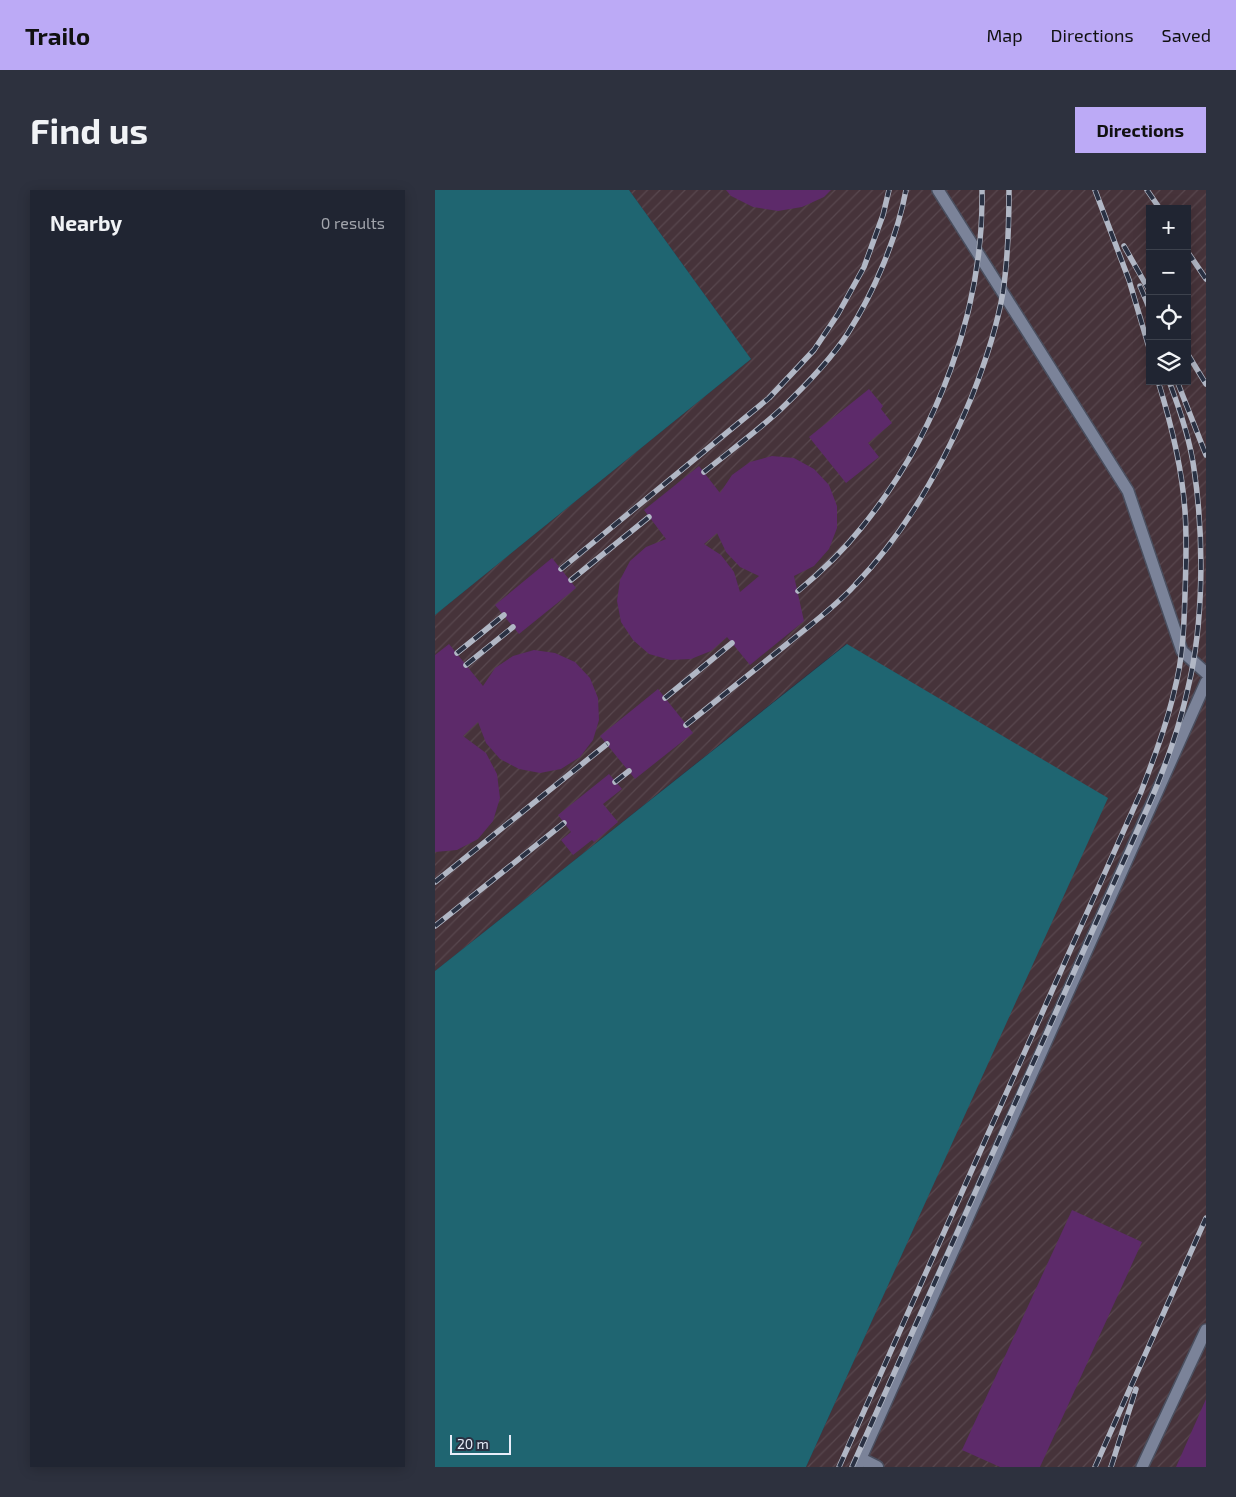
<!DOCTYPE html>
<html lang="en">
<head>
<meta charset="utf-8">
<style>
  body { margin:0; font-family:"Exo 2",sans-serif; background:#2d313e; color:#f1f3f6 }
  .controls { position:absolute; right:15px; top:15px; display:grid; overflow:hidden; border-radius:0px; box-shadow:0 2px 12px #0003 }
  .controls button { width:45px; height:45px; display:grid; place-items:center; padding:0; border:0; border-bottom:1px solid #3d424d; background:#202532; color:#f1f3f6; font:25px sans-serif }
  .scale { position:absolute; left:15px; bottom:12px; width:61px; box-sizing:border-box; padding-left:5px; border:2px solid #e8edf9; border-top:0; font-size:14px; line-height:18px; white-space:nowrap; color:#e8edf9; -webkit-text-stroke:4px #2a3143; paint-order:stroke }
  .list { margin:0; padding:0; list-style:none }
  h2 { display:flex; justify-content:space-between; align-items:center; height:65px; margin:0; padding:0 20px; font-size:21px }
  h2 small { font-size:16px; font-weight:400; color:#a2a5ac }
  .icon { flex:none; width:28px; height:28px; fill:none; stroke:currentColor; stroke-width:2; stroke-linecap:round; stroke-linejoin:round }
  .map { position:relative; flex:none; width:771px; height:1277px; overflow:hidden; border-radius:0px }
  header { display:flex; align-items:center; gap:30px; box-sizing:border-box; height:70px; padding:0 25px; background:#bcaaf6; color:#111 }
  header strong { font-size:24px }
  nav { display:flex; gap:28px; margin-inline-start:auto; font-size:18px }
  .intro { display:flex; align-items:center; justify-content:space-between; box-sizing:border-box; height:120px; padding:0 30px }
  h1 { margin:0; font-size:35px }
  .button { padding:12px 22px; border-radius:0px; background:#bcaaf6; color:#111; font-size:18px; font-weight:700 }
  main { display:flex; gap:30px; padding:0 30px }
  aside { flex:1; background:#202532; border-radius:0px; box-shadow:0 2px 12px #0003 }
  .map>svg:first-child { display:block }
  .industrial { fill:url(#industrial-furrows); fill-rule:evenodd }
  .water { fill:#1f6571 }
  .building { fill:#5d2a6a; fill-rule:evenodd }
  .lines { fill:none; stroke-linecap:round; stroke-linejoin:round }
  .service-casing { stroke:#4a4f5f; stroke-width:14 }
  .minor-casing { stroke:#4a4f5f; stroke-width:15 }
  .service { stroke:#7b8399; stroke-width:11 }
  .minor { stroke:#7b8399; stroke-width:12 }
  .rail-casing { stroke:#b1b7c5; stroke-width:5.5 }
  .rail { stroke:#2a3143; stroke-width:4; stroke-dasharray:11; stroke-linecap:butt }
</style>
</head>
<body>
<header>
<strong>Trailo</strong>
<nav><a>Map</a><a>Directions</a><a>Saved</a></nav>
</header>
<div class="intro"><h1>Find us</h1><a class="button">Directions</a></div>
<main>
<aside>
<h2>Nearby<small>0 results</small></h2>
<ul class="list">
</ul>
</aside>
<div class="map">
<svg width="771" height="1277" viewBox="0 0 771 1277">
  <defs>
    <pattern id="industrial-furrows" width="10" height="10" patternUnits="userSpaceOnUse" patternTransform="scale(1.25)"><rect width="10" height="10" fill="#46333a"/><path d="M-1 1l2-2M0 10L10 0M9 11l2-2" fill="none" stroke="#58474e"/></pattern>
  </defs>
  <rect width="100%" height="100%" fill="#2a3143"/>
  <!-- industrial -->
  <path class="industrial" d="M194 0H771V1277H371L672 608 411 454 0 781V425L316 169ZM715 19H752V191H715Z"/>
  <!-- water -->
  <g class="water">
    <polygon points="0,0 194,0 316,169 0,425"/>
    <polygon points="412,454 673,608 371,1277 0,1277 0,781"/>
  </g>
  <!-- building -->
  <g class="building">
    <polygon points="291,0 396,0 389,7 367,17 343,21 318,17 296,6"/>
    <polygon points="434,199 448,216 446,219 457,233 433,253 444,267 411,293 374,247"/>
    <path d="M337 266 359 268 379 279 394 295 402 316V338L394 359 379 376 359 386 369 431 315 475 292 447 276 461 256 469 235 470 214 464 198 450 186 432 182 411 185 390 195 371 211 357 231 349 209 320 264 276 285 303 297 285 315 272ZM282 343 291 362 305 377 324 386 305 402 299 382 286 365 269 354Z"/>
    <polygon points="117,368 141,398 84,444 60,415"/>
    <polygon points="14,454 48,496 60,478 78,466 99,460 120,463 140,472 155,488 163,508 164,530 158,550 145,567 126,579 105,583 84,579 65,569 51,553 43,532 28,546 51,563 62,584 65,608 58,631 43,649 22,660 0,662 0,465"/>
    <polygon points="223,499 258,543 200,589 165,546"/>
    <polygon points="174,584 187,599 168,614 183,632 159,652 157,650 138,665 126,650 136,642 123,625"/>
    <polygon points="637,1020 707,1052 605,1277 565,1277 527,1260"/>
    <polygon points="771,1209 771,1277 741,1277"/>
  </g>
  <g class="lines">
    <!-- service casing -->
    <g class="service-casing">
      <g id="service">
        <polyline points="503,0 693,301 747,461 771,483"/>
        <polyline points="422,1277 771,492"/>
        <polyline points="707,1277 771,1140"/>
      </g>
    </g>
    <!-- minor casing -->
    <g class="minor-casing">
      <polyline id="minor" points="426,1269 442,1277"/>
    </g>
    <!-- service -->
    <use href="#service" class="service"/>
    <!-- minor -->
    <use href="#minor" class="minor"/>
    <!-- rail casing -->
    <g class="rail-casing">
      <g id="rail">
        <polyline points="660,0 694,90 715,161"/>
        <polyline points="712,0 725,19"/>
        <polyline points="689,56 715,102"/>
        <polyline points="752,61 771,89"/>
        <polyline points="705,96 715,120"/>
        <polyline points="752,163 771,194"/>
        <polyline points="742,191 771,265"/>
        <path d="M269 282C294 262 321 242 345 220 369 197 395 171 413 143 439 102 462 48 471 0"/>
        <polyline points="126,379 334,208 379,160 403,124 429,77 448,25 454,0"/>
        <polyline points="136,390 214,327"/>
        <path d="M363 401C386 382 408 361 427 337 502 244 549 120 547 0"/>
        <polyline points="22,463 69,425"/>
        <polyline points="31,475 78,437"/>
        <polyline points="230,508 297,453"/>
        <path d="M251 535C285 508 318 481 352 454 375 435 400 417 420 395 472 341 508 276 537 206 550 173 562 137 568 102 573 68 574 34 574 0"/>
        <polyline points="180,592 194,581"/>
        <polyline points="0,692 172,554"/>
        <polyline points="0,736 129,633"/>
        <path d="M404 1277 706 602C719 568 732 534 740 498 748 467 749 436 750 404 751 376 752 349 750 321 747 277 736 233 723 191"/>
        <path d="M417 1277 713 617C730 578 744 539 753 498 769 432 769 346 759 279 755 249 745 220 734 191"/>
        <polyline points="660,1277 771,1028"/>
        <polyline points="676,1277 701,1199"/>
      </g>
    </g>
    <!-- rail -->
    <use href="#rail" class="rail"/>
  </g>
</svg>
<div class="controls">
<button>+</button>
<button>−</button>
<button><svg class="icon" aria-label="locate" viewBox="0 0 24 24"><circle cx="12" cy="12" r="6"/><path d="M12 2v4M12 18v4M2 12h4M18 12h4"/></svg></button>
<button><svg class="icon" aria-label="layers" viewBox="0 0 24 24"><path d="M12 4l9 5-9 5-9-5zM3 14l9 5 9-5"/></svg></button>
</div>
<div class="scale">20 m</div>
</div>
</main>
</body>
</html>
